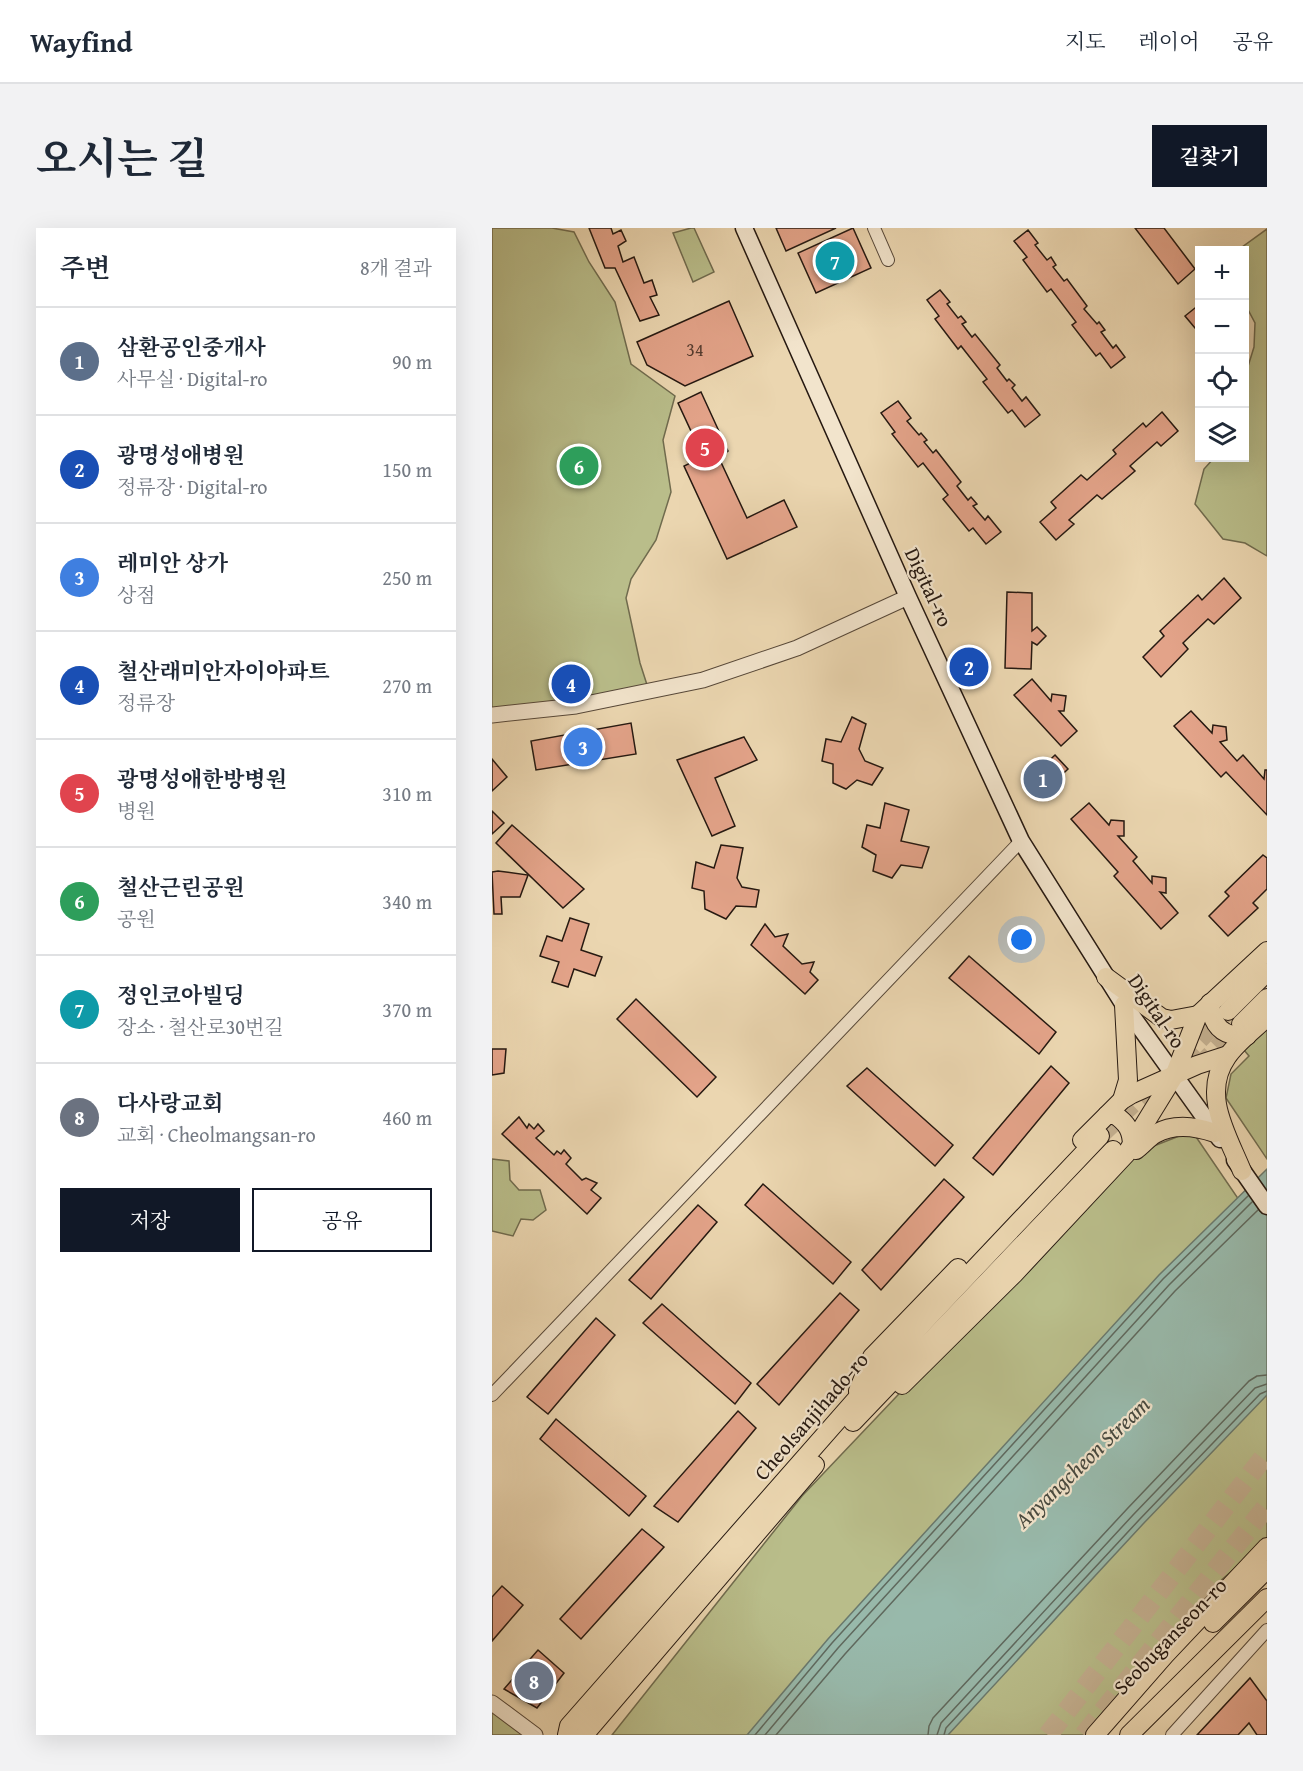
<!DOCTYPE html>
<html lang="ko">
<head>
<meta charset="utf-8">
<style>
  body { margin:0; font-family:"Gentium Book Plus","Noto Serif KR",serif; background:#f2f2f3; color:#1f2937 }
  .controls { position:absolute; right:18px; top:18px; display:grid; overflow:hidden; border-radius:0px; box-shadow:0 6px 24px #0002 }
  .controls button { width:54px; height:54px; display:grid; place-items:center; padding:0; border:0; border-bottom:2px solid #e0e1e3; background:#fff; color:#1f2937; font:30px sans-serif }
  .you { position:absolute; left:530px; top:712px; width:21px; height:21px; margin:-15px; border:4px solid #fff; border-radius:50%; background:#1a73e8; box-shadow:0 0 0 9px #1a73e833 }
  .badge { display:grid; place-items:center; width:39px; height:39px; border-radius:50%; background:#111827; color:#fff; font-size:20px; font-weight:700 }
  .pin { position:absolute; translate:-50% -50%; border:3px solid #fff; box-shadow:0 2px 6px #0006 }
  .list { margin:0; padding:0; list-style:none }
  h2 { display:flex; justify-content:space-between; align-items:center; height:78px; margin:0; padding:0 24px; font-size:26px }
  h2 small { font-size:20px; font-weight:400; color:#747a83 }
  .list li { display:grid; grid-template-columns:39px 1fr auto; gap:18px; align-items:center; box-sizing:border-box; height:108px; padding:0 24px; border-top:2px solid #e0e1e3 }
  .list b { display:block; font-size:22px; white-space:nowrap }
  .list p { margin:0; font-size:20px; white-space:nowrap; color:#747a83 }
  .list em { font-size:20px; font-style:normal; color:#747a83 }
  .actions { display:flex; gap:12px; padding:18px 24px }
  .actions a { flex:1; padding:14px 0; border:2px solid #111827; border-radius:0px; text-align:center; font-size:21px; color:#111827 }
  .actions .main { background:#111827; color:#fff }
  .icon { flex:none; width:33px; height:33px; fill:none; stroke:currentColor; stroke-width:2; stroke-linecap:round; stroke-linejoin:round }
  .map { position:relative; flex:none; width:775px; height:1507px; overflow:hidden; border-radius:0px }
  header { display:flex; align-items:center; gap:36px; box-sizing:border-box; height:84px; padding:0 30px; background:#fff; border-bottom:2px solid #e0e1e3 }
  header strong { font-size:28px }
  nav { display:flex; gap:33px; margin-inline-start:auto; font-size:21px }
  .intro { display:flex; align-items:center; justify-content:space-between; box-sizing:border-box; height:144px; padding:0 36px }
  h1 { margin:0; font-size:42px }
  .button { padding:15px 27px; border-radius:0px; background:#111827; color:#fff; font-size:21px; font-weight:700 }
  main { display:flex; gap:36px; padding:0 36px }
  aside { flex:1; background:#fff; border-radius:0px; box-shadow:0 6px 24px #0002 }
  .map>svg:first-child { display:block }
  .green { fill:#b9bd8a; stroke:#706b4e; stroke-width:1.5 }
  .water { fill:#98b9ab; stroke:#6a796d; stroke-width:1.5 }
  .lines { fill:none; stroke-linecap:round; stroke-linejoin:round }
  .shore { stroke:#5f695e; stroke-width:1.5 }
  .building { fill:#e3a389; stroke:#261911; stroke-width:1.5 }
  .primary-tunnel { stroke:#c4b090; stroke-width:18; stroke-dasharray:18 9; stroke-linecap:butt }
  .trunk-tunnel { stroke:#c4b090; stroke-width:20; stroke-dasharray:20 10; stroke-linecap:butt }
  .minor-casing { stroke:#574839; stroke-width:14 }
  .tertiary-casing { stroke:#574839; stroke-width:17 }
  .secondary-casing { stroke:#261911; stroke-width:19 }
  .primary-casing { stroke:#261911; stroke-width:20 }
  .minor { stroke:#f2e4cc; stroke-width:12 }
  .tertiary { stroke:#f2e4cc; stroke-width:15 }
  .secondary { stroke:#f2e4cc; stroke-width:16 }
  .primary { stroke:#ebd6b0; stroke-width:18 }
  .labels { text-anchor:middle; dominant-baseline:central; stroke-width:4.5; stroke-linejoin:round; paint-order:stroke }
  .number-label { font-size:18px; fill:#553c2f }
  .street-label { font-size:21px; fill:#261911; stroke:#f2e4cc }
  .water-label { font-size:22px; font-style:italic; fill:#48493f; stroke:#f2e4cc }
</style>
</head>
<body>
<header>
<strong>Wayfind</strong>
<nav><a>지도</a><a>레이어</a><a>공유</a></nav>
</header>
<div class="intro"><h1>오시는 길</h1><a class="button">길찾기</a></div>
<main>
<aside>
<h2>주변<small>8개 결과</small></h2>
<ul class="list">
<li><span class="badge" style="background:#5c6f8a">1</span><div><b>삼환공인중개사</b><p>사무실 · Digital-ro</p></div><em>90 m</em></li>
<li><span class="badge" style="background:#1a4fb4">2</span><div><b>광명성애병원</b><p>정류장 · Digital-ro</p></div><em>150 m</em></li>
<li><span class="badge" style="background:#3f7fe0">3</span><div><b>레미안 상가</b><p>상점</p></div><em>250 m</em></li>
<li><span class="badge" style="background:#1a4fb4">4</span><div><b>철산래미안자이아파트</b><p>정류장</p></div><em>270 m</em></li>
<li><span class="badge" style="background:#e0444e">5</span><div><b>광명성애한방병원</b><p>병원</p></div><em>310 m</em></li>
<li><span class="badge" style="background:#2e9e5b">6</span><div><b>철산근린공원</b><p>공원</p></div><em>340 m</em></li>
<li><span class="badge" style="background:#0f9aa8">7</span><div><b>정인코아빌딩</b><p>장소 · 철산로30번길</p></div><em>370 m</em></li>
<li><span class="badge" style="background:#6b7280">8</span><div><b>다사랑교회</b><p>교회 · Cheolmangsan-ro</p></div><em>460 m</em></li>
</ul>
<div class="actions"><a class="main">저장</a><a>공유</a></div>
</aside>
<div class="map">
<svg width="775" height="1507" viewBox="0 0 775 1507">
  <rect width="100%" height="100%" fill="#ebd6b0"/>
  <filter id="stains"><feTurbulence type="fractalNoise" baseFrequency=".00333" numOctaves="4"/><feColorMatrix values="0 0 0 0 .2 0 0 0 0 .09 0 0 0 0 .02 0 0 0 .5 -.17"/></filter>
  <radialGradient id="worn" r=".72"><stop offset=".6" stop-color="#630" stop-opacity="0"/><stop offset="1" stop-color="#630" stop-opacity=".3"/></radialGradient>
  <!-- green -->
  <g class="green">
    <polygon points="0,0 60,0 82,4 97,34 123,74 139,136 183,168 171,212 179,264 164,312 139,351 134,370 148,435 157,463 0,487"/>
    <polygon points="199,0 202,0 222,44 201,54 181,5"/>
    <polygon points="775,1 775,328 753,315 731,311 703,276 712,241 722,230 752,230 753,148 762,119 763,95 753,76 752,22 746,22"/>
    <polygon points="775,801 775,931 734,870 739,846 757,828 752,822"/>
    <polygon points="700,903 775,1013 775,1313 727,1354 592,1507 120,1507 310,1268 423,1149 649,923"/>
    <polygon points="0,931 17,933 18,952 27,962 48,962 54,982 41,992 29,991 21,1008 0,1003"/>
    <polygon points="0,1475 43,1507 0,1507"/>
  </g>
  <!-- water -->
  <polygon class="water" points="775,941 775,1167 651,1296 456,1507 255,1507 336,1411 667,1047"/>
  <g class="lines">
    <!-- shore -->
    <g class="shore">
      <polyline points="263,1507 340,1415 671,1051 756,968"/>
      <polyline points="273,1507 346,1420 677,1057 760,974"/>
      <polyline points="284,1507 353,1426 683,1063 766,982"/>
      <polyline points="436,1507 437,1498 441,1490 635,1281 757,1153 765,1148 775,1147"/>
      <polyline points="445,1507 449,1495 641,1287 763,1160 775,1156"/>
      <polyline points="452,1507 454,1500 647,1292 768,1166 775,1163"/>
    </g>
  </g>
  <!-- building -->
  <g class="building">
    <polygon points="97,0 119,0 121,6 129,2 134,13 126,18 131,34 142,29 152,55 160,52 165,67 158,69 167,87 148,93 123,40 113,40"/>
    <polygon points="284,0 344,0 294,23"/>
    <polygon points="361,0 379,40 324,65 306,25"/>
    <polygon points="643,0 672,0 703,41 686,56"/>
    <polygon points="536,2 546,15 543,17 555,32 559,29 564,37 561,39 572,53 575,51 595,78 592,81 605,96 607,94 613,102 609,104 621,120 624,117 633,129 619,140 608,125 604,128 580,97 584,94 559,61 555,64 531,32 535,29 522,13"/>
    <polygon points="448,62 458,74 455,76 466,90 469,88 474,94 470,96 480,109 483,106 508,137 505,140 515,153 517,151 523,157 520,160 530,173 534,169 548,187 533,199 520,182 516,185 491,154 495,151 469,118 466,121 443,91 447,88 435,72"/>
    <polygon points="237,73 261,128 193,158 155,137 145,114"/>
    <polygon points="708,76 708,106 693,88"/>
    <polygon points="209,164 236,223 227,230 255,290 292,272 305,299 235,331 192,238 211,229 186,175"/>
    <polygon points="406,173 419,190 415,193 427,207 429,205 435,212 432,214 441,225 444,222 469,254 465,258 476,272 479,269 485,276 481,278 493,292 496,288 509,304 494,316 481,300 477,303 451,271 456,267 431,235 426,239 400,206 403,204 389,185"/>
    <polygon points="670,184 686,203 669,218 665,214 638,238 643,243 610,271 605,267 577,292 582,296 564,312 548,294 564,280 559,274 589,247 595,252 624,226 621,222 651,195 654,199"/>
    <polygon points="732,350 749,370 722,396 716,391 691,415 696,421 669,449 651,429 672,408 668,403 706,367 710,372"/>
    <polygon points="515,364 540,365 540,403 545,399 554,408 545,417 540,414 539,441 513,440"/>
    <polygon points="540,451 559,473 560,466 574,468 572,483 567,483 585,503 569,518 522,467"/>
    <polygon points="699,483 720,505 721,497 734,499 735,512 728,514 745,533 751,527 772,551 773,542 775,542 775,587 734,544 729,549 682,498"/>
    <polygon points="360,489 374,496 367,521 373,533 391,540 380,557 365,552 354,561 341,555 341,536 330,533 334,511 349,514"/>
    <polygon points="139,495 144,526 44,542 39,513"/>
    <polygon points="252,509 265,532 223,550 243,598 220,608 185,532"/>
    <polygon points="563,527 576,541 554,562 541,548"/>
    <polygon points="0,531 15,549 0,563"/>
    <polygon points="393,575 417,582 409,613 437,619 430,640 409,637 400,650 381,643 384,627 370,619 375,597 388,600"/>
    <polygon points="597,575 617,597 619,592 632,593 632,608 626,608 645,629 641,633 660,655 660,648 674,650 674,665 668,664 686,685 669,701 622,648 626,644 579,591"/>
    <polygon points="0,583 12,595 0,606"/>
    <polygon points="20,597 92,661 71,680 4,615"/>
    <polygon points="229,617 251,620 245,650 250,659 267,662 264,679 244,678 234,691 213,681 212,663 200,660 204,634 222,640"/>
    <polygon points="771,627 775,630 775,661 761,675 766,680 736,708 717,688 737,668 733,664"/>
    <polygon points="6,643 36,647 28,669 9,669 10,686 2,686 0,644"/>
    <polygon points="78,690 97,696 89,722 110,729 103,748 82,741 76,759 60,754 67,734 48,728 55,708 70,713"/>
    <polygon points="273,696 283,709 296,706 291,718 310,736 322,734 318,744 326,752 313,766 259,717"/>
    <polygon points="477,728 564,804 547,826 457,750"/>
    <polygon points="144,771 224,849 205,869 125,791"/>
    <polygon points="0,821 14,821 12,845 0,847"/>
    <polygon points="559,838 577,855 501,947 481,930"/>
    <polygon points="375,840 461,917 443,938 355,858"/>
    <polygon points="27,889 35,900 37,896 42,901 46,896 52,903 44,910 62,927 65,923 69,926 72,922 79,930 74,936 90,952 94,950 105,955 99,962 109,970 95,986 10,906"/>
    <polygon points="452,951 472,969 389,1062 370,1042"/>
    <polygon points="271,956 359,1034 341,1056 253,977"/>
    <polygon points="206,977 225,994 159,1071 137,1052"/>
    <polygon points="348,1065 367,1082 287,1177 265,1156"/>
    <polygon points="170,1076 259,1155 243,1176 151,1095"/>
    <polygon points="104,1090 123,1107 56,1186 35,1169"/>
    <polygon points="246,1183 264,1200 186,1294 162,1278"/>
    <polygon points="64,1191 154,1268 137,1288 48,1211"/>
    <polygon points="150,1301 172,1319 89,1411 68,1391"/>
    <polygon points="10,1358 31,1377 0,1413 0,1369"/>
    <polygon points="46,1422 72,1445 45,1480 12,1461"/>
    <polygon points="758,1450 775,1473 775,1507 765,1507 757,1495 746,1507 705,1507"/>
  </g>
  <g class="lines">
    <!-- primary-tunnel -->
    <g class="primary-tunnel">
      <polyline points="689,831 735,784"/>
      <polyline points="706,839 748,797"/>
      <polyline points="608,908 660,858"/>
    </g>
    <!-- trunk-tunnel -->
    <g class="trunk-tunnel">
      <polyline points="556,1507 775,1225"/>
      <polyline points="592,1507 775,1278"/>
    </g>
    <!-- minor casing -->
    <g class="minor-casing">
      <g id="minor">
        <polyline points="382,0 396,32"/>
        <polyline points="0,1167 529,613"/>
        <polyline points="680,1507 775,1402"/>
      </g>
    </g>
    <!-- tertiary casing -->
    <g class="tertiary-casing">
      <g id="tertiary">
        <polyline points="0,487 84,478 211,452 305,420 416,369"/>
        <polyline points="0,1475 43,1507"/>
      </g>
    </g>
    <!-- secondary casing -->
    <g class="secondary-casing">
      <g id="secondary">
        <polyline points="252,0 416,369 529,613 632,777 728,911"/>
        <polyline points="743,932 775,978"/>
      </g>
    </g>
    <!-- primary casing -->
    <g class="primary-casing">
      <g id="primary">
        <polyline points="614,749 670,790 679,792 706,787"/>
        <path d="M718 775C720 799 731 809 755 808"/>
        <polyline points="736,783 775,744"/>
        <polyline points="749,796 775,770"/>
        <polyline points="630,872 636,852 632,777"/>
        <path d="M615 887H623C635 895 640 903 640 918"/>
        <polyline points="590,912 630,872 640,866 705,837 736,827"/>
        <path d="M644 922C651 917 656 910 663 906 682 895 703 898 723 905"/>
        <path d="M750 943C735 906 709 866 735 829 745 814 762 802 775 789"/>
        <polyline points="410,1157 522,1046 634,926 682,848 706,787 775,723"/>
        <polyline points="366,1163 380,1129 466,1040"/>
        <polyline points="361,1194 621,922"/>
        <polyline points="721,1395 775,1341"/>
        <polyline points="75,1507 77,1498 432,1094 608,908"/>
        <polyline points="92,1507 323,1237"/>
        <polyline points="603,1507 673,1427 775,1319"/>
        <polyline points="637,1507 775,1370"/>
      </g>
    </g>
    <!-- minor -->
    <use href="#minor" class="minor"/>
    <!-- tertiary -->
    <use href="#tertiary" class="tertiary"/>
    <!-- secondary -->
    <use href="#secondary" class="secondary"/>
    <!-- primary -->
    <use href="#primary" class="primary"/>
  </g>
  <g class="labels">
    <!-- number labels -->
    <g class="number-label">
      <text x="203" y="121">34</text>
    </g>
    <!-- street labels -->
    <g class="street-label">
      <text transform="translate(437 359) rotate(65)">Digital-ro</text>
      <text transform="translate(665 783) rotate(56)">Digital-ro</text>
      <text transform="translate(319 1188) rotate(-49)">Cheolsanjihado-ro</text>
      <text transform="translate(678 1408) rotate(-46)">Seobuganseon-ro</text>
    </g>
    <!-- water labels -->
    <g class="water-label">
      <text transform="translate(590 1234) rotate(-44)">Anyangcheon Stream</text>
    </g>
  </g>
  <rect width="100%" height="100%" filter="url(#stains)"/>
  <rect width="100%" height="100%" fill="url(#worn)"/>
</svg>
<div class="controls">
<button>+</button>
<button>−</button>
<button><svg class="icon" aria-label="locate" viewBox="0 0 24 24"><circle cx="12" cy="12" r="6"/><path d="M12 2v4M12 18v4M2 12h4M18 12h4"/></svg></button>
<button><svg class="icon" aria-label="layers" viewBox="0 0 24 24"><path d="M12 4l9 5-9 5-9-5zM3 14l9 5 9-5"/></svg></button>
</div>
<div class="you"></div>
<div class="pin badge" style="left:551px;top:551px;background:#5c6f8a">1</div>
<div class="pin badge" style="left:477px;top:439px;background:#1a4fb4">2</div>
<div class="pin badge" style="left:91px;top:519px;background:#3f7fe0">3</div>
<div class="pin badge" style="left:79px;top:456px;background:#1a4fb4">4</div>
<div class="pin badge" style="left:213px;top:220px;background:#e0444e">5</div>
<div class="pin badge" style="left:87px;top:238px;background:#2e9e5b">6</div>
<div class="pin badge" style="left:343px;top:33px;background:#0f9aa8">7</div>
<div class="pin badge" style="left:42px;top:1453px;background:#6b7280">8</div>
</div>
</main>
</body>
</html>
